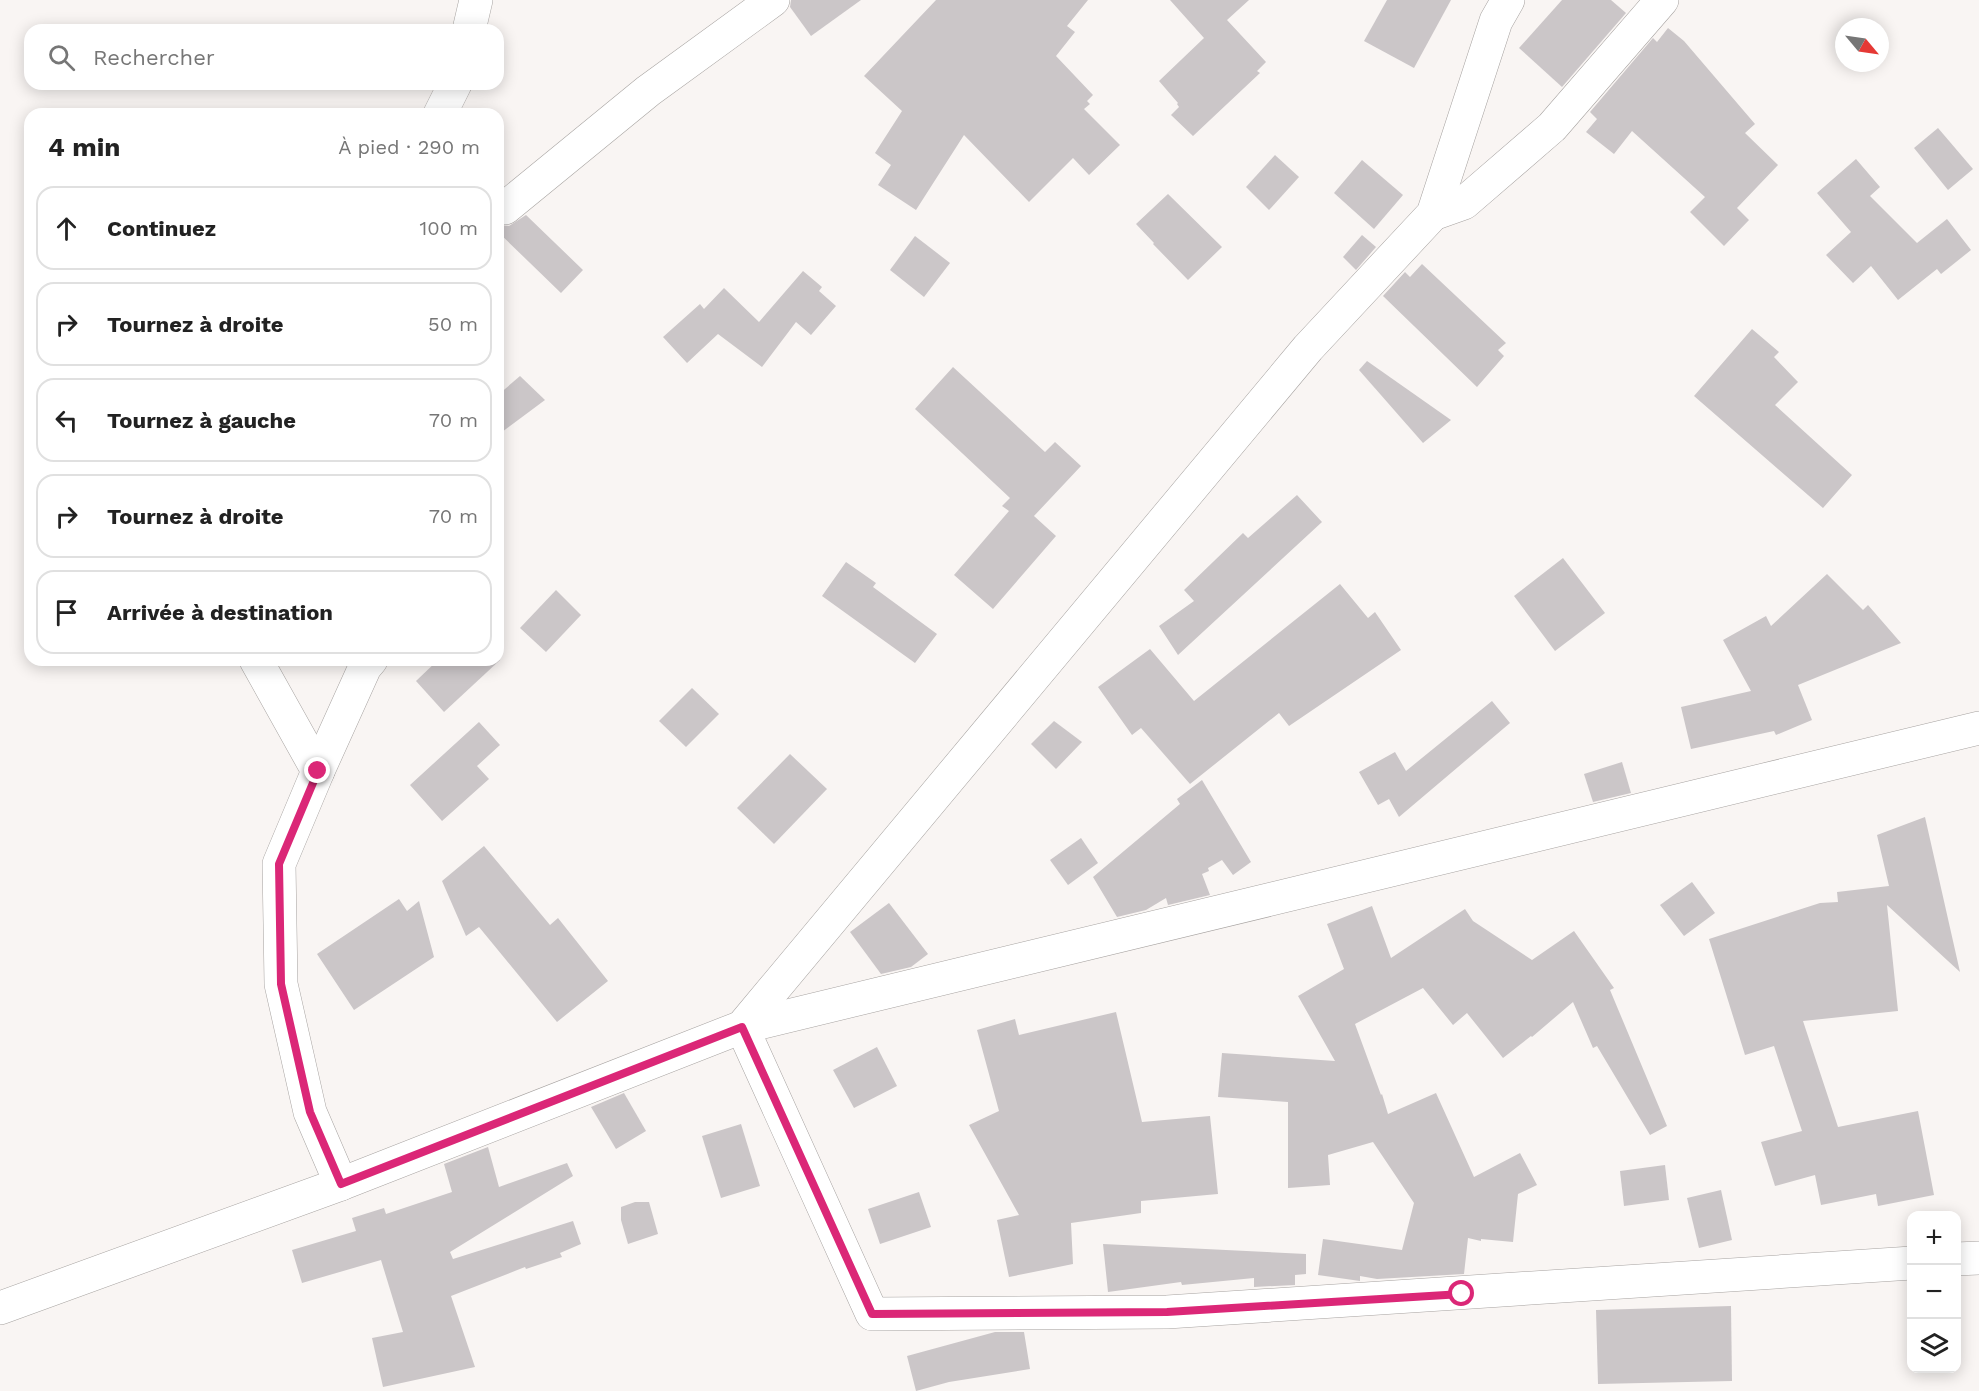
<!DOCTYPE html>
<html lang="fr">
<head>
<meta charset="utf-8">
<style>
  body { margin:0; font-family:"Work Sans",sans-serif; background:#f2f2f2; color:#222 }
  .controls { position:absolute; right:18px; bottom:18px; display:grid; overflow:hidden; border-radius:12px; box-shadow:0 3px 15px #0003 }
  .controls button { width:54px; height:54px; display:grid; place-items:center; padding:0; border:0; border-bottom:2px solid #e0e0e0; background:#fff; color:#222; font:30px sans-serif }
  .compass { position:absolute; left:1835px; top:18px; width:54px; height:54px; border-radius:50%; background:#fff; box-shadow:0 3px 15px #0003; rotate:119deg }
  .stop { position:absolute; width:18px; height:18px; margin:-14px; border:4px solid #db2777; border-radius:50%; background:#fff }
  .stop.end { background:#db2777; border-color:#fff; box-shadow:0 2px 6px #0008 }
  .list { margin:0; padding:0; list-style:none }
  h2 { display:flex; justify-content:space-between; align-items:center; height:78px; margin:0; padding:0 24px; font-size:26px }
  h2 small { font-size:20px; font-weight:400; color:#767676 }
  .list li { display:grid; grid-template-columns:39px 1fr auto; gap:18px; align-items:center; box-sizing:border-box; height:84px; margin:0 12px 12px; padding:0 12px; border:2px solid #e0e0e0; border-radius:18px }
  .list b { display:block; font-size:22px; white-space:nowrap }
  .list em { font-size:20px; font-style:normal; color:#767676 }
  .icon { flex:none; width:33px; height:33px; fill:none; stroke:currentColor; stroke-width:2; stroke-linecap:round; stroke-linejoin:round }
  .map { position:relative; flex:none; width:1979px; height:1391px; overflow:hidden }
  .search { position:absolute; background:#fff; box-shadow:0 3px 15px #0003; left:24px; top:24px; width:480px; height:66px; display:flex; align-items:center; gap:15px; box-sizing:border-box; padding:0 21px; border-radius:18px; color:#767676; font-size:22px }
  .panel { position:absolute; background:#fff; box-shadow:0 3px 15px #0003; left:24px; top:108px; width:480px; height:558px; border-radius:18px }
  .map>svg:first-child { display:block }
  .building { fill:#cbc6c8 }
  .lines { fill:none; stroke-linecap:round; stroke-linejoin:round }
  .minor-casing { stroke:#a7a3a1; stroke-width:34 }
  .minor { stroke:#fff; stroke-width:33 }
  .route { stroke:#db2777; stroke-width:8 }
</style>
</head>
<body>
<div class="map">
<svg width="1979" height="1391" viewBox="0 0 1979 1391">
  <rect width="100%" height="100%" fill="#f9f5f3"/>
  <!-- building -->
  <g class="building">
    <polygon points="791,0 861,0 811,36 790,7"/>
    <polygon points="936,0 1088,0 1067,26 1075,32 1056,56 1093,95 1087,101 1090,104 1084,109 1120,145 1089,175 1073,158 1029,202 964,135 916,210 878,185 891,165 875,153 902,111 864,76"/>
    <polygon points="1170,0 1249,0 1227,20 1266,62 1257,71 1260,73 1193,136 1171,115 1179,107 1177,104 1178,103 1159,81 1204,38"/>
    <polygon points="1387,0 1451,0 1414,68 1364,41"/>
    <polygon points="1562,0 1611,0 1626,13 1562,87 1519,48"/>
    <polygon points="1668,28 1684,41 1755,124 1745,133 1778,165 1737,208 1749,220 1724,246 1690,212 1705,197 1632,131 1614,154 1586,132 1597,119 1590,112 1653,38 1657,42"/>
    <polygon points="1938,128 1973,169 1948,190 1914,148"/>
    <polygon points="1275,155 1299,177 1269,210 1246,187"/>
    <polygon points="1856,159 1880,187 1870,196 1917,243 1947,219 1971,250 1941,274 1937,269 1898,300 1871,266 1853,283 1826,255 1851,232 1817,193"/>
    <polygon points="1362,160 1403,195 1374,229 1334,193"/>
    <polygon points="1168,194 1222,247 1188,280 1153,244 1154,243 1136,224"/>
    <polygon points="526,215 583,270 561,293 498,232 498,225 509,226"/>
    <polygon points="1362,235 1376,247 1356,270 1343,257"/>
    <polygon points="915,236 950,263 924,297 890,270"/>
    <polygon points="1422,264 1506,343 1498,350 1504,356 1477,387 1383,296 1405,272 1410,277"/>
    <polygon points="803,271 822,287 819,291 836,306 811,335 796,322 762,367 718,334 687,363 663,337 700,304 704,309 724,288 759,322"/>
    <polygon points="1752,329 1779,352 1774,357 1798,382 1775,405 1852,475 1823,508 1694,396"/>
    <polygon points="1367,361 1451,420 1423,443 1359,370"/>
    <polygon points="953,367 1045,452 1055,442 1081,466 1034,516 1056,536 993,609 954,575 1009,511 1002,506 1010,498 915,409"/>
    <polygon points="520,376 545,400 498,435 498,395"/>
    <polygon points="1297,495 1322,522 1178,655 1159,626 1194,601 1184,590 1243,533 1248,538"/>
    <polygon points="1563,558 1605,613 1555,651 1514,596"/>
    <polygon points="846,562 876,583 873,587 937,634 915,663 822,596"/>
    <polygon points="1827,574 1863,610 1868,605 1901,643 1798,685 1812,720 1776,735 1774,731 1691,749 1681,707 1751,691 1723,640 1766,616 1771,626"/>
    <polygon points="1340,584 1368,618 1375,612 1401,650 1289,726 1279,713 1190,784 1141,728 1132,735 1098,687 1150,649 1194,701"/>
    <polygon points="556,590 581,615 546,652 520,628"/>
    <polygon points="438,660 500,660 444,712 416,681"/>
    <polygon points="692,688 719,714 686,747 659,721"/>
    <polygon points="1492,701 1510,723 1399,817 1389,799 1378,805 1359,772 1395,752 1406,771"/>
    <polygon points="1054,721 1082,742 1056,769 1031,744"/>
    <polygon points="479,722 500,745 477,766 489,779 442,821 410,785"/>
    <polygon points="790,754 827,789 774,844 737,808"/>
    <polygon points="1622,762 1631,793 1593,802 1584,774"/>
    <polygon points="1202,780 1251,862 1233,875 1222,860 1208,868 1209,871 1202,874 1210,895 1168,905 1166,898 1146,910 1117,917 1093,877 1180,804 1177,799"/>
    <polygon points="1925,817 1960,972 1887,905 1898,1011 1803,1021 1838,1127 1918,1111 1934,1195 1878,1206 1876,1194 1821,1205 1815,1175 1775,1186 1761,1142 1802,1131 1774,1046 1745,1055 1709,939 1820,903 1838,902 1837,892 1889,886 1877,835"/>
    <polygon points="1081,838 1098,863 1068,885 1050,860"/>
    <polygon points="484,846 550,925 558,918 608,981 557,1022 479,927 466,936 442,881"/>
    <polygon points="1692,882 1715,913 1684,936 1660,905"/>
    <polygon points="399,899 407,911 419,901 434,957 354,1010 317,954"/>
    <polygon points="889,903 928,954 911,967 881,974 850,932"/>
    <polygon points="1372,906 1391,958 1465,909 1473,921 1532,960 1574,931 1614,988 1610,990 1667,1126 1650,1135 1597,1046 1593,1048 1573,1002 1532,1037 1531,1036 1503,1058 1467,1013 1453,1025 1423,988 1355,1024 1381,1095 1382,1094 1388,1114 1436,1093 1474,1177 1520,1153 1537,1185 1518,1194 1513,1242 1481,1239 1481,1241 1468,1238 1464,1274 1377,1279 1360,1276 1360,1281 1318,1275 1323,1239 1402,1250 1414,1203 1373,1142 1328,1155 1330,1185 1288,1188 1288,1102 1218,1097 1222,1053 1335,1061 1298,996 1344,969 1327,924"/>
    <polygon points="1116,1012 1142,1122 1210,1116 1218,1194 1141,1201 1141,1213 1071,1223 1073,1264 1009,1277 997,1220 1019,1215 969,1125 999,1111 977,1030 1015,1019 1019,1035"/>
    <polygon points="877,1047 897,1086 854,1108 833,1070"/>
    <polygon points="624,1093 646,1131 616,1149 591,1107"/>
    <polygon points="741,1124 760,1186 721,1198 702,1136"/>
    <polygon points="488,1147 499,1187 567,1163 573,1176 450,1252 453,1259 573,1221 581,1244 560,1253 562,1257 526,1269 525,1267 451,1296 475,1367 383,1387 372,1338 403,1332 381,1260 302,1283 292,1250 356,1231 352,1218 384,1208 386,1214 452,1192 444,1164"/>
    <polygon points="1665,1165 1669,1200 1624,1206 1620,1171"/>
    <polygon points="1721,1190 1732,1240 1699,1248 1687,1198"/>
    <polygon points="919,1192 931,1227 880,1244 868,1209"/>
    <polygon points="635,1202 649,1202 658,1234 628,1244 621,1220 621,1207"/>
    <polygon points="1103,1244 1306,1254 1306,1274 1295,1275 1295,1285 1254,1287 1254,1278 1182,1285 1181,1282 1108,1292"/>
    <polygon points="1731,1306 1732,1381 1598,1384 1596,1310"/>
    <polygon points="995,1332 1024,1332 1030,1369 949,1382 916,1391 907,1356"/>
  </g>
  <g class="lines">
    <!-- minor casing -->
    <g class="minor-casing">
      <g id="minor">
        <polyline points="1508,0 1496,21 1433,214 1308,348 742,1027 872,1314 1167,1312 1912,1263"/>
        <polyline points="469,30 476,0"/>
        <polyline points="440,114 455,84"/>
        <polyline points="505,208 648,91 773,0"/>
        <polyline points="1433,214 1464,203 1552,127 1662,0"/>
        <polyline points="256,660 318,771"/>
        <polyline points="341,1184 310,1112 281,984 279,864 318,771 365,667 371,660"/>
        <polyline points="1956,1259 1979,1258"/>
        <polyline points="0,1308 341,1184 742,1027 1979,728"/>
      </g>
    </g>
    <!-- minor -->
    <use href="#minor" class="minor"/>
  </g>
  <g class="lines">
    <!-- route -->
    <polyline class="route" points="318,771 279,864 281,984 310,1112 341,1184 742,1027 872,1314 1167,1312 1462,1294"/>
  </g>
</svg>
<div class="controls">
<button>+</button>
<button>−</button>
<button><svg class="icon" aria-label="layers" viewBox="0 0 24 24"><path d="M12 4l9 5-9 5-9-5zM3 14l9 5 9-5"/></svg></button>
</div>
<svg class="compass" viewBox="-18 -18 36 36"><path d="M0-13l5 13h-10z" fill="#e53935"/><path d="M0 13l5-13h-10z" fill="#767676"/></svg>
<div class="stop" style="left:1462px;top:1294px"></div>
<div class="stop end" style="left:318px;top:771px"></div>
<div class="search"><svg class="icon" aria-label="search" viewBox="0 0 24 24"><circle cx="10" cy="10" r="6"/><path d="M15 15l6 6"/></svg>Rechercher</div>
<section class="panel">
<h2>4 min<small>À pied · 290 m</small></h2>
<ul class="list">
<li><svg class="icon" aria-label="ahead" viewBox="0 0 24 24"><path d="M12 20V5M6 11l6-6 6 6"/></svg><div><b>Continuez</b></div><em>100 m</em></li>
<li><svg class="icon" aria-label="right" viewBox="0 0 24 24"><path d="M7 20v-9h11M14 6l5 5-5 5"/></svg><div><b>Tournez à droite</b></div><em>50 m</em></li>
<li><svg class="icon" aria-label="left" viewBox="0 0 24 24"><path d="M17 20v-9H6M10 6l-5 5 5 5"/></svg><div><b>Tournez à gauche</b></div><em>70 m</em></li>
<li><svg class="icon" aria-label="right" viewBox="0 0 24 24"><path d="M7 20v-9h11M14 6l5 5-5 5"/></svg><div><b>Tournez à droite</b></div><em>70 m</em></li>
<li><svg class="icon" aria-label="arrive" viewBox="0 0 24 24"><path d="M6 21V4h12l-3 4 3 4H6"/></svg><div><b>Arrivée à destination</b></div></li>
</ul>
</section>
</div>
</body>
</html>
